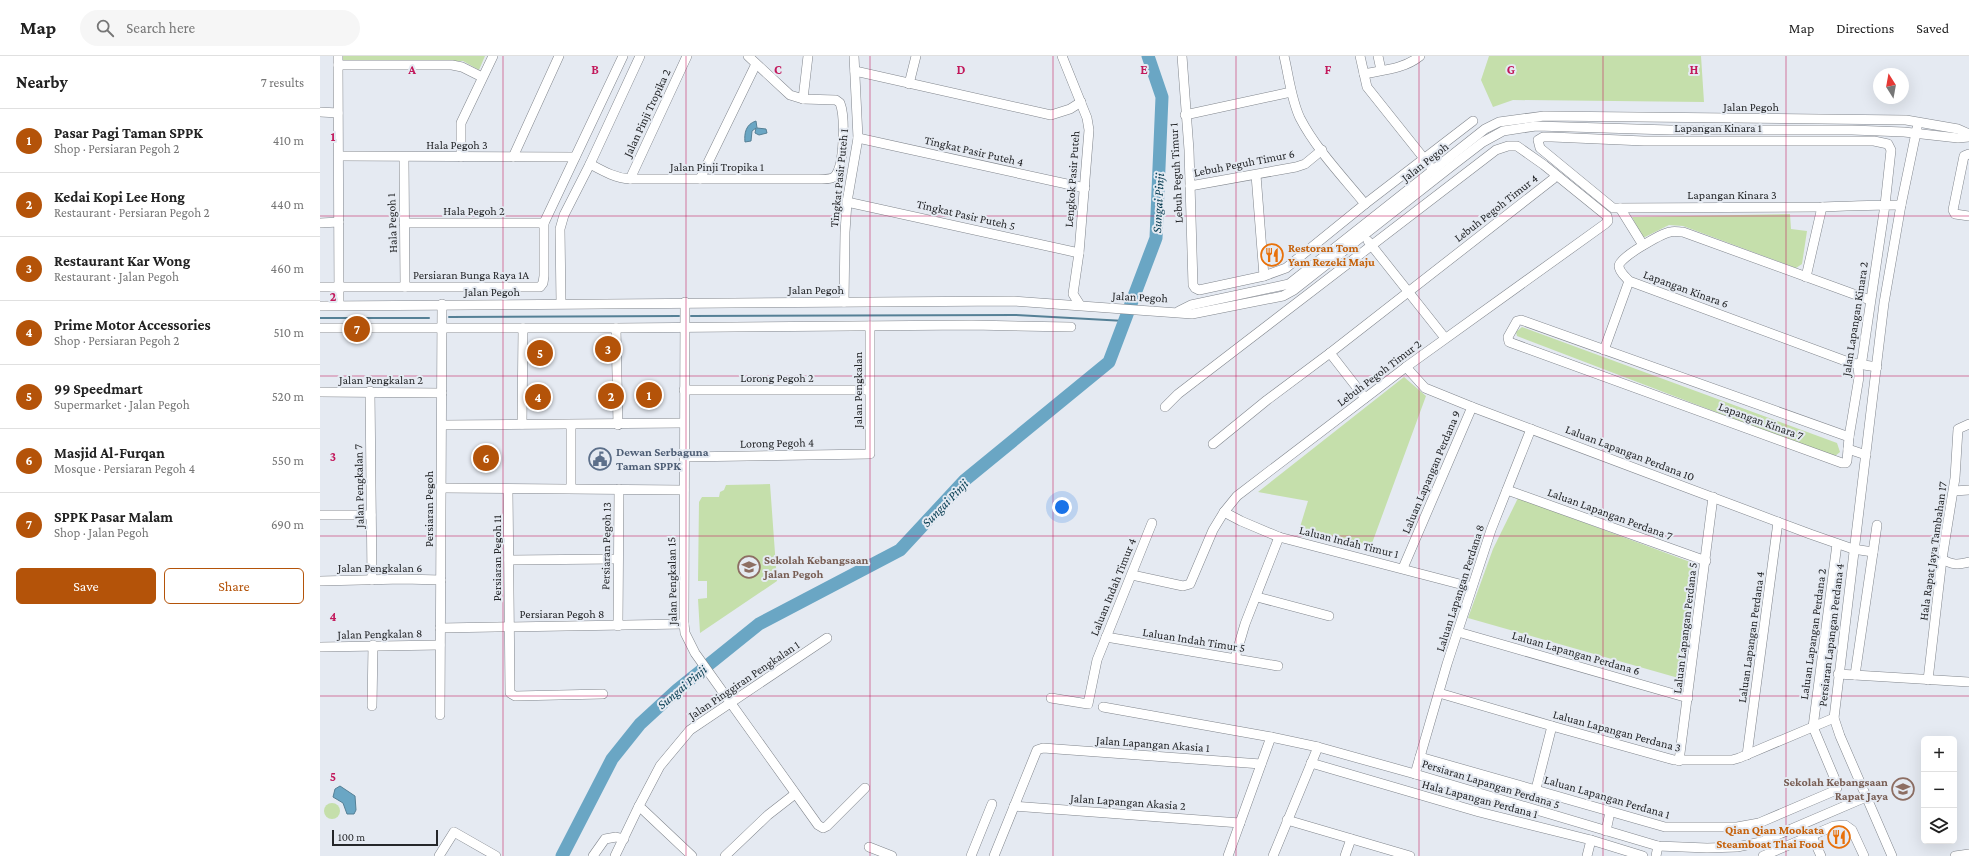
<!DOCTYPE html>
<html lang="en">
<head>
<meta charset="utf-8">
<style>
  body { margin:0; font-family:"Crimson Pro",serif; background:#f6f6f6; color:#222 }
  .controls { position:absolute; right:12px; bottom:12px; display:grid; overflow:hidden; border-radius:6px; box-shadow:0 4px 16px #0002 }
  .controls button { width:36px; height:36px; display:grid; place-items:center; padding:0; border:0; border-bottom:1px solid #e0e0e0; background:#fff; color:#222; font:20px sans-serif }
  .compass { position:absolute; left:1553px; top:12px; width:36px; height:36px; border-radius:50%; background:#fff; box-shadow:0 4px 16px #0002; rotate:349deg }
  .scale { position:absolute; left:12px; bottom:10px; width:106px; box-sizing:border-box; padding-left:4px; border:2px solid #25272a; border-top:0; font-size:11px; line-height:14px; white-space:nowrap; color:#25272a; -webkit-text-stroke:3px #e5eaf2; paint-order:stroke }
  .you { position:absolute; left:742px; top:451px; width:14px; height:14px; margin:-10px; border:3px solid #fff; border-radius:50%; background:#1a73e8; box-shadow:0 0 0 6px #1a73e833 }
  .badge { display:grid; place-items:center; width:26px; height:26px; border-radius:50%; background:#b45309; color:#fff; font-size:13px; font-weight:700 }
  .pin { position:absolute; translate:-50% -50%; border:2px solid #fff; box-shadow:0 1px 4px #0006 }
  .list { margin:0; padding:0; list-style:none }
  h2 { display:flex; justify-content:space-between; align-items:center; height:52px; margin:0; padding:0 16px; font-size:17px }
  h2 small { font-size:13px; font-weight:400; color:#767676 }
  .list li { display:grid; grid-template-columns:26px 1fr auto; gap:12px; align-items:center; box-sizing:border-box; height:64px; padding:0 16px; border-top:1px solid #e0e0e0 }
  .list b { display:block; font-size:15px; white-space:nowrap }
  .list p { margin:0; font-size:13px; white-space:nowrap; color:#767676 }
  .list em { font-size:13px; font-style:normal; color:#767676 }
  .actions { display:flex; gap:8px; padding:12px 16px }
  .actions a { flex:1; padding:9px 0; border:1px solid #b45309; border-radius:6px; text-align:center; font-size:14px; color:#b45309 }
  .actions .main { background:#b45309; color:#fff }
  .icon { flex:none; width:22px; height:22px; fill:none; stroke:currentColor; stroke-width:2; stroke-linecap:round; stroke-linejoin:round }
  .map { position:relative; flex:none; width:1649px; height:800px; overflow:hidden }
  header { display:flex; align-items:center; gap:24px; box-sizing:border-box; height:56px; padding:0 20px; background:#fff; border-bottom:1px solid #e0e0e0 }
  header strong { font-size:19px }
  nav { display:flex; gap:22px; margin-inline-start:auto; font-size:14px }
  .search { width:280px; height:36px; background:#f6f6f6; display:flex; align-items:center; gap:10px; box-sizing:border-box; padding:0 14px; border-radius:22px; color:#767676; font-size:15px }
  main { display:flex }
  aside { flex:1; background:#fff }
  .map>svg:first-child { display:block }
  .green { fill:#c5dfab }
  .water { fill:#6aa6c4; stroke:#558096 }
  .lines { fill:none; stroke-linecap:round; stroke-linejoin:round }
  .stream { stroke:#558096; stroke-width:2 }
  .river { stroke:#6aa6c4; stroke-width:13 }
  .minor-casing { stroke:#80858c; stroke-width:10 }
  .minor { stroke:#fff; stroke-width:9 }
  .grid { fill:none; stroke:#c2185b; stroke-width:1; stroke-opacity:0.55 }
  .labels { text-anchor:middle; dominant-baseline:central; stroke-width:4; stroke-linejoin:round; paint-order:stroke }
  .street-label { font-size:12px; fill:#25272a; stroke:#e5eaf2 }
  .food-label { font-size:12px; font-weight:bold; fill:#c56008; stroke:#e5eaf2; text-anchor:start }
  .service-label { font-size:12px; font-weight:bold; fill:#4e5e75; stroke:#e5eaf2; text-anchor:start }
  .education-label { font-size:12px; font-weight:bold; fill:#785e54; stroke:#e5eaf2; text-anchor:start }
  .water-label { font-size:13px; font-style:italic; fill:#053b50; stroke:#e5eaf2 }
  .grid-label { font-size:13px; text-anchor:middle; font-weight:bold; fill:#c2185b; stroke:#e5eaf2; stroke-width:4; stroke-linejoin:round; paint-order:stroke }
</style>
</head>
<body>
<header>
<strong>Map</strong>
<div class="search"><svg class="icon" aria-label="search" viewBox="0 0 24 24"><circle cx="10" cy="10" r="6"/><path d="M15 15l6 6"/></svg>Search here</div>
<nav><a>Map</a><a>Directions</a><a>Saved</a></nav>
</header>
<main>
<aside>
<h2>Nearby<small>7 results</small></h2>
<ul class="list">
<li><span class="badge">1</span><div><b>Pasar Pagi Taman SPPK</b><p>Shop · Persiaran Pegoh 2</p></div><em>410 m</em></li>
<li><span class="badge">2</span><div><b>Kedai Kopi Lee Hong</b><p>Restaurant · Persiaran Pegoh 2</p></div><em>440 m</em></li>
<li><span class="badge">3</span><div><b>Restaurant Kar Wong</b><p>Restaurant · Jalan Pegoh</p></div><em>460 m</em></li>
<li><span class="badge">4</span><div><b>Prime Motor Accessories</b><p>Shop · Persiaran Pegoh 2</p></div><em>510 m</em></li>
<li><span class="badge">5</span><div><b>99 Speedmart</b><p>Supermarket · Jalan Pegoh</p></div><em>520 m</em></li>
<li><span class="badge">6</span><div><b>Masjid Al-Furqan</b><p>Mosque · Persiaran Pegoh 4</p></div><em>550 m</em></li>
<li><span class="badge">7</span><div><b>SPPK Pasar Malam</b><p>Shop · Jalan Pegoh</p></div><em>690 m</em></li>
</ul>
<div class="actions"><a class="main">Save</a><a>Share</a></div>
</aside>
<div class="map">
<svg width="1649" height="800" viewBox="0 0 1649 800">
  <rect width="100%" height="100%" fill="#e5eaf2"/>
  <!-- green -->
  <g class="green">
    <polygon points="23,0 165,0 159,14 143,5 23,5"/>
    <polygon points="1169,0 1381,0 1384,46 1193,44 1173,51 1161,24"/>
    <polygon points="1470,158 1471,173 1487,175 1482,208 1476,212 1363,170 1349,169 1323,182 1312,161"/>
    <polygon points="1202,271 1517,387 1520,396 1514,401 1197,280 1196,276"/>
    <polygon points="1084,321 1106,340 1051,490 980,471 988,445 938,436"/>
    <polygon points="450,428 457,525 380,577 378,543 387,542 387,525 378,525 379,446 382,441 399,441 400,436 404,434 406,429"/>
    <polygon points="1198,442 1373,507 1362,623 1148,562 1173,493"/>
    <circle cx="12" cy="755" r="8"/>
  </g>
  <!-- water -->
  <g class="water">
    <path d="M436 65 437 72 446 73 447 77 439 79 435 77 436 72 432 75 431 85 425 86C424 77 426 68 436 65Z"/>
    <polygon points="20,730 35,740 36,754 34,758 27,758 23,747 13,741 15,733"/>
  </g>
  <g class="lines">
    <!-- stream -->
    <g class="stream">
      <polyline points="371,260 696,259 805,265"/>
      <polyline points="129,261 359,260"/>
      <polyline points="0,262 109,262"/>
    </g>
    <!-- river -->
    <polyline class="river" points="242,800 292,703 320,668 357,634 439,568 580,494 645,424 789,306 836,182 842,41 828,0"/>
    <!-- minor casing -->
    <g class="minor-casing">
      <g id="minor">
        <polyline points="18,0 19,249"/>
        <polyline points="742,0 767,62 769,74 759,197 753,238 760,249"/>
        <polyline points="862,0 869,94 873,229 875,232 879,234 944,220 966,212 1045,148 1153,65"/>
        <path d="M964 0C969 21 971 43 980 62 996 93 1023 121 1045 148"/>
        <polyline points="1040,0 1047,31 1114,115"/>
        <polyline points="1058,0 1061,14"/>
        <polyline points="18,9 132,9 142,11 162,21"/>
        <polyline points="535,15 731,59 750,53 761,46"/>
        <path d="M1044 18C1063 14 1084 13 1100 0"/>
        <polyline points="589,28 596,0"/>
        <polyline points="483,43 488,0"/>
        <polyline points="0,56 18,57"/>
        <polyline points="865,59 971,36"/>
        <polyline points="538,82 765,132"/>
        <polyline points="1649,98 1644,100 1633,154 1635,158 1649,160"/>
        <polyline points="19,100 255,101"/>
        <polyline points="141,101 141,67 173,0"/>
        <polyline points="193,101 239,0"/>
        <polyline points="84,102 85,231"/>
        <path d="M270 108C283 115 295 122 310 123H496C501 123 510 124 514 121 525 111 525 60 520 47L516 44 483 43 470 39 428 0"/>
        <polyline points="936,119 944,220"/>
        <polyline points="310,123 367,0"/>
        <polyline points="380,123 436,8"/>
        <polyline points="870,130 976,111 985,108 1002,94"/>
        <polyline points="527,146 759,197"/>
        <polyline points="1300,152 1323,189"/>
        <polyline points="0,167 19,166"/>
        <polyline points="84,167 224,167"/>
        <polyline points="1048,185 1125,282"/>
        <polyline points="1486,221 1502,151"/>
        <polyline points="0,231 220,231 223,227 224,220 224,167 303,0"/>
        <path d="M1550 244 1363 176C1359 176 1354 175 1350 176 1341 178 1298 202 1299 210 1299 216 1306 221 1309 225L1531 307 1557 311"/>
        <polyline points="365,246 364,568 365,577 375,597 498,769 503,772 507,770 545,732"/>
        <polyline points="524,246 525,176 527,146 538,82 534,0"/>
        <polyline points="241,247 240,173 244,159 270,108 320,0"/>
        <polyline points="0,250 694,245 872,258 963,240 974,234 1133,109 1163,86 1183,75 1216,70 1350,74 1532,74 1584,76 1638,82 1649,81"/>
        <polyline points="859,255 871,249 969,228 1165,73 1179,66 1224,60 1586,64 1638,73 1649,78"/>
        <polygon points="1201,264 1529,381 1527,405 1526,407 1522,407 1189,286 1188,281 1197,265"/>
        <polyline points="0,272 296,272 652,269 751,271"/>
        <polyline points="296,272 298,369"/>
        <polyline points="1284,294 1309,225"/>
        <polyline points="1010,297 1045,342"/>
        <polyline points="1086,311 1105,332 1152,351 1490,478 1533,493 1553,496"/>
        <polyline points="364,334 549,334"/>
        <polyline points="50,335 52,524"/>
        <polyline points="0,336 122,337"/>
        <polyline points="202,368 203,272"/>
        <polyline points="122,369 364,367"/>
        <polyline points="251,369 251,432"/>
        <path d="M1529 381 1539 321 1538 309 1542 304 1565 149 1571 94 1568 88 1554 85H1324L1232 81H1223L1218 84 1220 92 1293 152 1502 151C1528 150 1554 149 1581 149"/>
        <polyline points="893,388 947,344 1010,297 1233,123 1235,119"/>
        <polyline points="1528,393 1546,399"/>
        <polyline points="364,401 550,398 550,270"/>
        <polyline points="121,432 364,434"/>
        <polyline points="188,433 190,637 195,640 283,638"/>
        <polyline points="1187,434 1386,505"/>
        <polyline points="1634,435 1649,434"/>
        <polyline points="904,456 921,465 959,481 1151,531"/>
        <polyline points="0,459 51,459"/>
        <path d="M1622 503C1632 509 1638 509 1649 506"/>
        <polyline points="189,504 297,503"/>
        <polyline points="1083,512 1152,351"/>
        <polyline points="812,519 863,530 870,528 893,474 904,456 917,440 1086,311 1285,168 1288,165 1287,160 1224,109 1197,90 1188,90 1176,94 858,338 845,351"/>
        <polyline points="0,525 83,523 121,524"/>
        <polyline points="937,541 1009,560"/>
        <polyline points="298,570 299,433"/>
        <polyline points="120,572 364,568"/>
        <polyline points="1138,576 1368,642"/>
        <polyline points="786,581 958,610"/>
        <polyline points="0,591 120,589"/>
        <polyline points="915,602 925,568 959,481"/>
        <polyline points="1518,618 1649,626"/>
        <polyline points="1535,619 1557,469"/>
        <polyline points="1608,624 1622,503 1635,422 1638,373 1649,368"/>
        <polyline points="1119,637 1232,670 1354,704 1412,704 1419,702 1514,662"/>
        <polyline points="731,642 768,648 777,604 832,467"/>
        <polyline points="52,650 53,589"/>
        <polyline points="783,651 951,681 998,691 1095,718 1338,790 1387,792 1417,791 1441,786 1546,741"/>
        <polyline points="120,659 122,248"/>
        <polyline points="1427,699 1458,466"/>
        <polyline points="1100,701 1345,771 1417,771 1439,767 1514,735 1517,732 1517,728 1493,671 1517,488"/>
        <polyline points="1359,705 1393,441"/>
        <polyline points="991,707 1159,756 1271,784 1323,800"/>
        <polyline points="1095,718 1127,608 1171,474 1211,373"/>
        <polyline points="1216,733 1232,670"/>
        <polyline points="694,750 920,767"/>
        <polyline points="967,764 1090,800"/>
        <polyline points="1286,775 1290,756"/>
        <polyline points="1492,780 1501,800"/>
        <polyline points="549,791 572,800"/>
        <polyline points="119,800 134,776 176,800"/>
        <polyline points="273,800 285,783 296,781 304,783"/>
        <polyline points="295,800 319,750"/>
        <polyline points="372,800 319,750 340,710 370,674 507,582"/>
        <polyline points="405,800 448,759 475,738"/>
        <polyline points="651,800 672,748"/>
        <polyline points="674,800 717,694 723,692 941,708"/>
        <polyline points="908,800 951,681"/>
        <polyline points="953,800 998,691"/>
        <polyline points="1025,800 1031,783"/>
        <polyline points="1267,800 1271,784"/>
        <polyline points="1336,800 1338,790"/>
        <polyline points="1443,800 1514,770 1525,769 1532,774 1544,800"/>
        <polyline points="1572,800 1520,680 1514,662 1564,247 1581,149 1597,72"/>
        <polyline points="1635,800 1649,798"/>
      </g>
    </g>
    <!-- minor -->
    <use href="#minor" class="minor"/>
  </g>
  <!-- grid -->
  <path class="grid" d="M183 0V800M366 0V800M550 0V800M733 0V800M916 0V800M1099 0V800M1283 0V800M1466 0V800M0 160H1649M0 320H1649M0 480H1649M0 640H1649"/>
  <!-- icons -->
  <defs>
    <g id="restaurant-ring" transform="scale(1.15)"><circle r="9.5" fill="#e5eaf2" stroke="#e8710a" stroke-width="1.5"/><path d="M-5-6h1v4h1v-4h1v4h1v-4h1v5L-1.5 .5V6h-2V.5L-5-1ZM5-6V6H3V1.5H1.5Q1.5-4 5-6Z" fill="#e8710a"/></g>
    <g id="civic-ring" transform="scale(1.15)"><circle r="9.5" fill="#e5eaf2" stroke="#5c6f8a" stroke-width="1.5"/><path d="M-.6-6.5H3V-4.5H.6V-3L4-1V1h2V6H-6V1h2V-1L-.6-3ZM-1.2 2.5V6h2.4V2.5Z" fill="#5c6f8a"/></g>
    <g id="school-ring" transform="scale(1.15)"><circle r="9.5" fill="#e5eaf2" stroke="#8d6e63" stroke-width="1.5"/><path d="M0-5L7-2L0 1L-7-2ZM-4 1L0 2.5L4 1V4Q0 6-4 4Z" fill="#8d6e63"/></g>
  </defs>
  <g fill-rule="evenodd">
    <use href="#restaurant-ring" x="952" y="199"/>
    <use href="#civic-ring" x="280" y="403"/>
    <use href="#school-ring" x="429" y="511"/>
    <use href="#school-ring" x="1583" y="733"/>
    <use href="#restaurant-ring" x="1519" y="781"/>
  </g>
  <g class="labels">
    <!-- street labels -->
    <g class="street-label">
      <text x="1431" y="51">Jalan Pegoh</text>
      <text transform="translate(327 57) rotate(-65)">Jalan Pinji Tropika 2</text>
      <text x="1398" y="72">Lapangan Kinara 1</text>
      <text x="137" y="89">Hala Pegoh 3</text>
      <text transform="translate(654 95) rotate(13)">Tingkat Pasir Puteh 4</text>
      <text transform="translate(1105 106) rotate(-38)">Jalan Pegoh</text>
      <text transform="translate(924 107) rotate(-11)">Lebuh Peguh Timur 6</text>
      <text x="397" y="111">Jalan Pinji Tropika 1</text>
      <text transform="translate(856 117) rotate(-93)">Lebuh Peguh Timur 1</text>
      <text transform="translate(519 122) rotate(-84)">Tingkat Pasir Puteh 1</text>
      <text transform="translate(752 123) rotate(-86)">Lengkok Pasir Puteh</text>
      <text x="1412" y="139">Lapangan Kinara 3</text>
      <text transform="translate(1176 152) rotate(-38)">Lebuh Pegoh Timur 4</text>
      <text x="154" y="155">Hala Pegoh 2</text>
      <text transform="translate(646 159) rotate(13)">Tingkat Pasir Puteh 5</text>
      <text transform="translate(72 167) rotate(-92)">Hala Pegoh 1</text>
      <text x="151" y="219">Persiaran Bunga Raya 1A</text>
      <text transform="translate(1366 233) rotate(20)">Lapangan Kinara 6</text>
      <text x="496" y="234">Jalan Pegoh</text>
      <text x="172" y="236">Jalan Pegoh</text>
      <text transform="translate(820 241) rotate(3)">Jalan Pegoh</text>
      <text transform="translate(1535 263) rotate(-81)">Jalan Lapangan Kinara 2</text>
      <text transform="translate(1059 317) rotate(-37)">Lebuh Pegoh Timur 2</text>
      <text x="457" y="322">Lorong Pegoh 2</text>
      <text x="61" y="324">Jalan Pengkalan 2</text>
      <text transform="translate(538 334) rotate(-90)">Jalan Pengkalan</text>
      <text transform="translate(1441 365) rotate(20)">Lapangan Kinara 7</text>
      <text transform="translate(457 387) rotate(-1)">Lorong Pegoh 4</text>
      <text transform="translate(1310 397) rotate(21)">Laluan Lapangan Perdana 10</text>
      <text transform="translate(1111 416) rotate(-67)">Laluan Lapangan Perdana 9</text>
      <text transform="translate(39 430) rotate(-91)">Jalan Pengkalan 7</text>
      <text transform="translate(109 453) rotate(-90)">Persiaran Pegoh</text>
      <text transform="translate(1290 458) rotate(20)">Laluan Lapangan Perdana 7</text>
      <text transform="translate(1029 486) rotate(14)">Laluan Indah Timur 1</text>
      <text transform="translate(286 490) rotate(-89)">Persiaran Pegoh 13</text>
      <text transform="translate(1613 495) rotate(-82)">Hala Rapat Jaya Tambahan 17</text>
      <text transform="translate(177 502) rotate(-90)">Persiaran Pegoh 11</text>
      <text x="60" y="512">Jalan Pengkalan 6</text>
      <text transform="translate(352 525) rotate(-91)">Jalan Pengkalan 15</text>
      <text transform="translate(793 531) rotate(-68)">Laluan Indah Timur 4</text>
      <text transform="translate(1140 532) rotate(-72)">Laluan Lapangan Perdana 8</text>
      <text x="242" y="558">Persiaran Pegoh 8</text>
      <text transform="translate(1365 572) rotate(-83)">Laluan Lapangan Perdana 5</text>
      <text transform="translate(60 578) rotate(-1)">Jalan Pengkalan 8</text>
      <text transform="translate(1493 578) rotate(-82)">Laluan Lapangan Perdana 2</text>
      <text transform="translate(1511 579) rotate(-83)">Persiaran Lapangan Perdana 4</text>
      <text transform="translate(1431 581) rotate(-82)">Laluan Lapangan Perdana 4</text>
      <text transform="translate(874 584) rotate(9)">Laluan Indah Timur 5</text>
      <text transform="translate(1256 597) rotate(16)">Laluan Lapangan Perdana 6</text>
      <text transform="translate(424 624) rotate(-34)">Jalan Pinggiran Pengkalan 1</text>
      <text transform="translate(1297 675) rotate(15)">Laluan Lapangan Perdana 3</text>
      <text transform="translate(833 688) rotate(4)">Jalan Lapangan Akasia 1</text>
      <text transform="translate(1171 728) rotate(17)">Persiaran Lapangan Perdana 5</text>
      <text transform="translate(1287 741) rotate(16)">Laluan Lapangan Perdana 1</text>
      <text transform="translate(1160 743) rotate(15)">Hala Lapangan Perdana 1</text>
      <text transform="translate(808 746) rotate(4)">Jalan Lapangan Akasia 2</text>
    </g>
    <!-- food labels -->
    <g class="food-label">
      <text x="968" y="192">Restoran Tom<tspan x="968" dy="14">Yam Rezeki Maju</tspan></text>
      <text x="1504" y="774" text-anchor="end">Qian Qian Mookata<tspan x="1504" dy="14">Steamboat Thai Food</tspan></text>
    </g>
    <!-- service labels -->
    <g class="service-label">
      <text x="296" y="396">Dewan Serbaguna<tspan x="296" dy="14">Taman SPPK</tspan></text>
    </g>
    <!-- education labels -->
    <g class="education-label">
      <text x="444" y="504">Sekolah Kebangsaan<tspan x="444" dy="14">Jalan Pegoh</tspan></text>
      <text x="1568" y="726" text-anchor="end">Sekolah Kebangsaan<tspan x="1568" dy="14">Rapat Jaya</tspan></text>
    </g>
    <!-- water labels -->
    <g class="water-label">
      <text transform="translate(838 147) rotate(-87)">Sungai Pinji</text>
      <text transform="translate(625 447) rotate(-46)">Sungai Pinji</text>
      <text transform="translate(362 631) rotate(-40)">Sungai Pinji</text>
    </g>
  </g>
  <g class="grid-label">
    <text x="92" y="18">A</text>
    <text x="275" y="18">B</text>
    <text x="458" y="18">C</text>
    <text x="641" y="18">D</text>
    <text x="824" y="18">E</text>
    <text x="1008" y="18">F</text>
    <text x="1191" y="18">G</text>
    <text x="1374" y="18">H</text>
    <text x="13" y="85">1</text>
    <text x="13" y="245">2</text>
    <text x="13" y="405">3</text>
    <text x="13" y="565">4</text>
    <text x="13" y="725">5</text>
  </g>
</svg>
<div class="controls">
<button>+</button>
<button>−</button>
<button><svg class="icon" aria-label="layers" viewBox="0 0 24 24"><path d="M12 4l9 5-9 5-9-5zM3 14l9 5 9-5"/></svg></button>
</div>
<svg class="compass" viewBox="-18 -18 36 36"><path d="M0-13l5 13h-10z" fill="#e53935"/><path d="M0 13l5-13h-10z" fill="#767676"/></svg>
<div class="scale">100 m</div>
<div class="you"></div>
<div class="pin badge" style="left:329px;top:339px">1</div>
<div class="pin badge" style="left:291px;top:340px">2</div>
<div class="pin badge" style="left:288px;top:293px">3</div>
<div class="pin badge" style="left:218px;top:341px">4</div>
<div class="pin badge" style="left:220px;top:297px">5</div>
<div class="pin badge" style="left:166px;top:402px">6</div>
<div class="pin badge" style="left:37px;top:273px">7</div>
</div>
</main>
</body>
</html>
